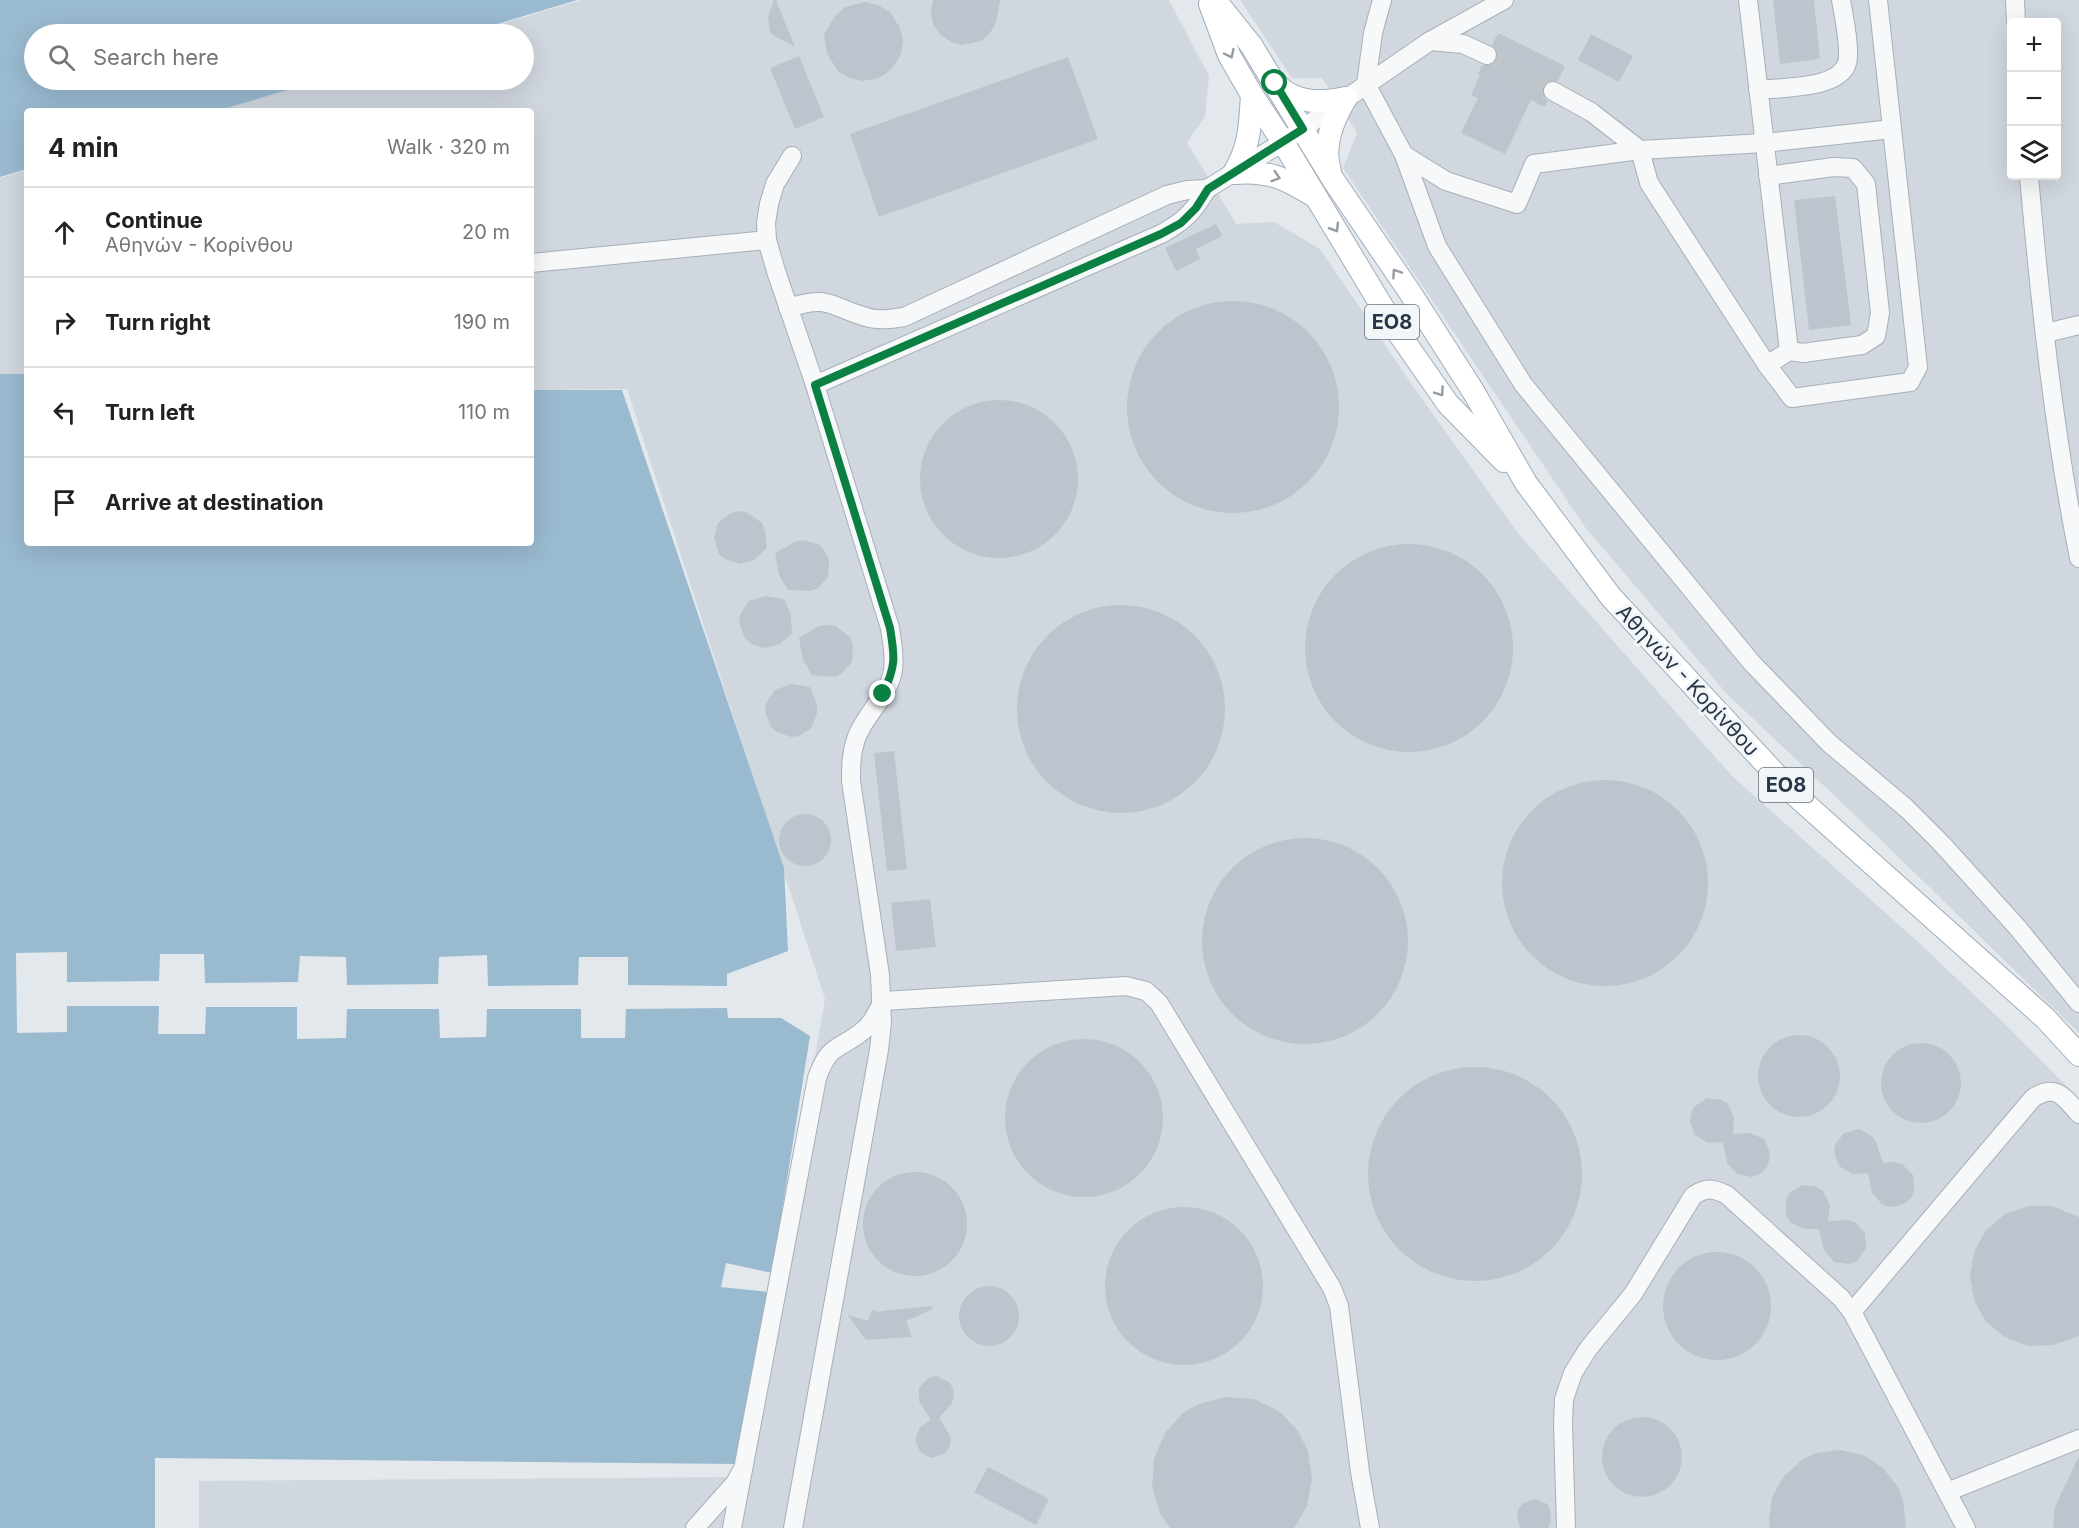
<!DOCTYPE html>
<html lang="en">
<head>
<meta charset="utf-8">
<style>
  body { margin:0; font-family:Inter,sans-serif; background:#f6f6f6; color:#222 }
  .controls { position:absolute; right:18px; top:18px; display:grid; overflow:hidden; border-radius:6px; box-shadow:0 6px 24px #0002 }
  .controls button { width:54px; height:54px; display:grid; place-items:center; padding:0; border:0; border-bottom:2px solid #e0e0e0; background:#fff; color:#222; font:30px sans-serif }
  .stop { position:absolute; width:18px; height:18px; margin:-14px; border:4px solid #0b8043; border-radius:50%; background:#fff }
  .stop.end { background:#0b8043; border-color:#fff; box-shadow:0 2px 6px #0008 }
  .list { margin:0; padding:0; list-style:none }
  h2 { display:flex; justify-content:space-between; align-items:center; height:78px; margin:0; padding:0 24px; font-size:26px }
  h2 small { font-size:20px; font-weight:400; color:#767676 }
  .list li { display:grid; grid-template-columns:39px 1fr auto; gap:18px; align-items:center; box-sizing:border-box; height:90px; padding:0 24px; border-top:2px solid #e0e0e0 }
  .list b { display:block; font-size:22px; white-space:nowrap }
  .list p { margin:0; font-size:20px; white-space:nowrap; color:#767676 }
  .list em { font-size:20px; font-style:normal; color:#767676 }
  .icon { flex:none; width:33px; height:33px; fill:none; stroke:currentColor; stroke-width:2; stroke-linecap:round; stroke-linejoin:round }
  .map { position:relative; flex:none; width:2079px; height:1528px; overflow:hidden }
  .search { position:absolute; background:#fff; box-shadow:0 6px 24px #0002; left:24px; top:24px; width:510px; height:66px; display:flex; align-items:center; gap:15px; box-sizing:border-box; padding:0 21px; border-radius:33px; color:#767676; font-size:22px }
  .panel { position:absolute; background:#fff; box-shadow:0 6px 24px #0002; left:24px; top:108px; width:510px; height:438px; border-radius:6px }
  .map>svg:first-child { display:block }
  .built { fill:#d1d7df; fill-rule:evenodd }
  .water { fill:#9abad0 }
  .building { fill:#bcc4cd }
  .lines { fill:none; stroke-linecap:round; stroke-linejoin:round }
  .minor-tunnel { stroke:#bec5cb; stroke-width:18; stroke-dasharray:18 9; stroke-linecap:butt }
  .minor-casing { stroke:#a7afb7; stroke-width:20 }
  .major-casing { stroke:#a1adba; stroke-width:24 }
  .minor { stroke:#f6f8fa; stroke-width:18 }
  .major { stroke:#fff; stroke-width:22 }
  .oneway { stroke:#949ba3 }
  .route { stroke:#0b8043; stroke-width:8 }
  .labels { text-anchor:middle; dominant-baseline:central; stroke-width:6; stroke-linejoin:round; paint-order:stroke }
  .shield { fill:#f3f6f9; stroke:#65707c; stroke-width:1.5 }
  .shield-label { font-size:20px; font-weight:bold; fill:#283747 }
  .street-label { font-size:21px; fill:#283747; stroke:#f3f6f9 }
</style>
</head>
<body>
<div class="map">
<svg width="2079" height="1528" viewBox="0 0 2079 1528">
  <rect width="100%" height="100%" fill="#e3e8ec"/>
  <!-- built -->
  <g class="built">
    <polygon points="581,0 1169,0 1209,76 1205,117 1187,142 1236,224 1274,222 1320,249 1417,392 1518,533 1732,776 1917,941 2005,1024 2079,1099 2079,1528 199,1528 199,1481 741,1477 825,999 627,389 531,390 531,111 218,111 320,80 524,80 524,34 467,34"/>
    <path d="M1240 0H2079V1033L1881 840 1727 694 1585 527 1343 168 1357 133 1322 78H1292ZM2012 22H2056V176H2012Z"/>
    <polygon points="27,170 27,395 0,396 0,178"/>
  </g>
  <!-- water -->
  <g class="water">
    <polygon points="0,0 577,0 464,34 34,34 34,80 321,80 217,111 27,111 27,169 0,177"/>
    <polygon points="0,374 27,374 27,543 531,543 531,390 622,390 784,868 788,951 727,974 727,986 628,985 628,957 579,957 578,985 488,986 487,955 439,957 438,984 347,985 346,957 300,956 298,982 205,983 204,954 160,954 159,981 67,982 67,952 16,953 17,1033 67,1032 67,1006 159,1006 158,1034 205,1034 206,1007 297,1007 297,1039 346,1038 347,1009 439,1009 440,1038 486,1037 487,1009 581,1009 581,1038 625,1038 626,1009 727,1008 728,1018 781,1018 810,1036 772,1273 726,1263 721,1287 769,1292 737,1464 155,1458 155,1528 0,1528"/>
  </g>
  <!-- building -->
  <g class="building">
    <polygon points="774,0 776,0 795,47 776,37 770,32 768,17"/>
    <polygon points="933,0 1000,0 996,23 990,33 981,41 962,45 951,42 941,35 933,24 931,13"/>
    <polygon points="1773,0 1814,0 1820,59 1780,64"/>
    <polygon points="865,2 878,5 890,12 900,28 903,41 901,54 894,66 884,75 876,79 862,81 849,78 838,71 827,54 824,34 835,16 845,7"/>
    <polygon points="1498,33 1565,66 1558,81 1548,81 1543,86 1543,96 1548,101 1545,107 1531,100 1505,154 1461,133 1478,98 1471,95 1480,75 1478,74 1482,65 1493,64 1497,59 1498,53 1492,45"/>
    <polygon points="1591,34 1633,56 1619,82 1578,60"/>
    <polygon points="799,56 824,117 795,129 770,68"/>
    <polygon points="1068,57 1098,139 879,217 850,134"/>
    <polygon points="1835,196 1851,325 1809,330 1794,200"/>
    <polygon points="1216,224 1222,236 1196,249 1200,259 1176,271 1165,248"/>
    <circle cx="1233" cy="407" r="106"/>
    <circle cx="999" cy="479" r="79"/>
    <polygon points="740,511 748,513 762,523 765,531 767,548 754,560 740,564 725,559 719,554 714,538 718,523 731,513"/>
    <polygon points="803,540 820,545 825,552 829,560 828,577 818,588 811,591 788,590 779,575 775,553 795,542"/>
    <circle cx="1409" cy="648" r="104"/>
    <polygon points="765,596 784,599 791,615 792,633 780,644 765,648 751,644 745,638 739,623 740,615 749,601"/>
    <circle cx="1121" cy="709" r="104"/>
    <polygon points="828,625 836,626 850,637 853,645 852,662 842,673 835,677 812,675 803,660 799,638 819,626"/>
    <polygon points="791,684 810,687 817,704 817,713 811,728 799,736 791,737 777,732 771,727 765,712 766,703 775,690"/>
    <polygon points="894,751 907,869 887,871 874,753"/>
    <circle cx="1605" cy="883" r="103"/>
    <circle cx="805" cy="840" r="26"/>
    <circle cx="1305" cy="941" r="103"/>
    <polygon points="930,899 936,947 896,951 891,903"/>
    <circle cx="1799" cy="1076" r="41"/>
    <circle cx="1084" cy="1118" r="79"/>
    <circle cx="1921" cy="1083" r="40"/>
    <circle cx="1475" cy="1174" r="107"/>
    <polygon points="1707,1098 1722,1100 1728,1104 1734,1118 1733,1134 1750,1133 1764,1139 1770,1152 1769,1161 1766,1168 1760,1174 1752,1177 1737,1174 1727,1163 1723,1142 1708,1143 1695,1135 1690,1121 1691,1114 1694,1107"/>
    <polygon points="1859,1129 1872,1136 1876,1142 1883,1163 1895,1162 1902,1164 1913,1175 1914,1191 1911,1198 1905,1203 1897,1206 1889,1207 1882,1204 1872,1193 1868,1173 1853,1174 1839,1166 1834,1152 1835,1145 1844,1133"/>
    <circle cx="915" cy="1224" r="52"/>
    <polygon points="1802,1185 1817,1187 1823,1191 1830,1205 1828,1221 1847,1220 1855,1222 1865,1233 1866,1248 1857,1261 1849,1264 1834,1262 1824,1250 1819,1229 1804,1229 1790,1222 1786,1215 1786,1200 1789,1193"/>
    <polygon points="2028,1206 2052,1206 2079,1217 2079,1336 2053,1345 2028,1346 2005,1337 1986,1322 1974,1300 1970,1276 1974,1252 1986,1230 2005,1214"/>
    <circle cx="1184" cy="1286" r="79"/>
    <circle cx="1717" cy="1306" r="54"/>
    <circle cx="989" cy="1316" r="30"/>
    <polygon points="932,1306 933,1309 906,1321 912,1337 866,1340 848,1315 868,1321 872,1310 880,1312 882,1311"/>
    <polygon points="936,1376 949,1382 953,1388 954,1396 952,1403 939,1418 949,1434 951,1441 949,1448 944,1454 931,1458 920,1452 915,1440 920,1427 931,1420 919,1401 919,1387 929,1378"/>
    <polygon points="1226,1397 1254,1399 1279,1411 1298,1431 1308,1451 1312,1479 1307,1506 1294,1528 1170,1528 1160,1513 1152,1486 1154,1459 1165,1433 1184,1412 1199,1404"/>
    <circle cx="1642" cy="1457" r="40"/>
    <polygon points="1840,1450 1863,1455 1883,1468 1898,1487 1903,1500 1906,1528 1770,1528 1769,1520 1772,1497 1784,1476 1802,1460 1816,1453"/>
    <polygon points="2079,1456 2079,1528 2053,1528 2055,1507"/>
    <polygon points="988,1467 1049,1499 1036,1525 974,1492"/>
    <polygon points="1535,1499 1547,1504 1550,1509 1551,1522 1548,1528 1520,1528 1517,1517 1518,1510 1522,1504"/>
  </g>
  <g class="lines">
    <!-- minor-tunnel -->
    <polyline class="minor-tunnel" points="1487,55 1553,91"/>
    <!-- minor casing -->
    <g class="minor-casing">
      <g id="minor">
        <polyline points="1382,0 1373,33 1366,84 1404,155 1437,246 1523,384 1751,662 1829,743 1906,808 1941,843 2017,927 2079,1003"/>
        <polyline points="1748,0 1789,351 1767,365"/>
        <polyline points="2015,0 2016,22"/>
        <polyline points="1430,41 1463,44 1487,55"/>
        <path d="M1758 90C1783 87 1847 90 1848 57 1849 39 1844 18 1841 0"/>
        <polyline points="1553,91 1591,112 1640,150 1649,183 1767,365 1792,398 1910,382 1918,367 1878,0"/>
        <polyline points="1404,155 1446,181 1517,204 1534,164 1640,150 1764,143 1892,129"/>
        <path d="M792 156 775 184 769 204 766 223 767 240 776 271 815 385 890 628C892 642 895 655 893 670 889 696 864 715 856 739 851 753 851 766 851 781L880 975 882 1022 879 1050 793 1528"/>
        <polyline points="1768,176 1833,167 1853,168 1866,184 1880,313 1876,336 1862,345 1803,353 1789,351"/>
        <path d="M2029 176C2040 302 2054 434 2079 558"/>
        <polyline points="531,263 767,240"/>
        <path d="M788 308C830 294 830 307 866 317 878 321 891 319 904 317L1167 195 1187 190 1207 189 1283 142 1430 41 1504 0"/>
        <polyline points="2046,333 2079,325"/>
        <path d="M815 385 1161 234C1185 221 1194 211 1207 189"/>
        <path d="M1852 1312 2033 1098C2056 1083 2064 1097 2079 1114"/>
        <polyline points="1947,1492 2079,1439"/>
        <polyline points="695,1528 735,1483 741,1472"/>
        <path d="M732 1528 817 1078C830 1041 840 1051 865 1029 873 1022 878 1011 883 1001L1126 986 1146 991 1159 1003 1332 1288 1339 1306 1360 1472 1370 1528"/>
        <path d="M1566 1528 1563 1424 1564 1399 1573 1373 1588 1349 1633 1294 1693 1196C1706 1187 1713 1188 1727 1195L1841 1298 1852 1312 1966 1528"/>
      </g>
    </g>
    <!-- major casing -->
    <g class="major-casing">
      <g id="major">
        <polyline points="1215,0 1251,45 1334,181 1409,291 1473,391 1526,483 1611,597 1793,793 2045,1018 2079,1055"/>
        <polyline points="1210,4 1229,55 1252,95 1283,142 1395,328 1448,404 1504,461"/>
        <path d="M1278 86C1297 104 1321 103 1346 98"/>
        <path d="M1330 171C1322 145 1333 120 1346 98"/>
        <path d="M1234 173C1268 170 1285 178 1314 196"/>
        <path d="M1234 173C1250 146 1250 126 1252 95"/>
      </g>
    </g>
    <!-- minor -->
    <use href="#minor" class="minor"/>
    <!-- major -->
    <use href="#major" class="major"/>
  </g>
  <!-- one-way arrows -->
  <defs><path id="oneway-chevron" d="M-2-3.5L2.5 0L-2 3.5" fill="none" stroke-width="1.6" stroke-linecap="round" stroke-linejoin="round" transform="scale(1.5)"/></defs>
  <g class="oneway">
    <use href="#oneway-chevron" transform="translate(1230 54) rotate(65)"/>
    <use href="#oneway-chevron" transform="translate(1276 177) rotate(18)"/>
    <use href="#oneway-chevron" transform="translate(1335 228) rotate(59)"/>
    <use href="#oneway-chevron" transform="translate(1396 273) rotate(-124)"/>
    <use href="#oneway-chevron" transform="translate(1440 392) rotate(55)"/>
  </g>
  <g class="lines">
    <!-- route -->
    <path class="route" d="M883 694C896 665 895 658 890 628L815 385 1161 234 1181 223 1196 208 1208 189 1303 129 1275 83"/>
  </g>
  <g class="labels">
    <!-- shield labels -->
    <g class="shield">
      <rect x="1365" y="305" width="54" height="34" rx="4.5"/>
      <rect x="1759" y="768" width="54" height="34" rx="4.5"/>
    </g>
    <g class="shield-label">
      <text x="1392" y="322">ΕΟ8</text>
      <text x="1786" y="785">ΕΟ8</text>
    </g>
    <!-- street labels -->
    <g class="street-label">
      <text transform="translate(1688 680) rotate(47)">Αθηνών - Κορίνθου</text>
    </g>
  </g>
</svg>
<div class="controls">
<button>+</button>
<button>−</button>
<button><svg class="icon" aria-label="layers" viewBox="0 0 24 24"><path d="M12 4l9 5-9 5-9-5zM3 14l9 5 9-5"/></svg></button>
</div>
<div class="stop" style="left:1275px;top:83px"></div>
<div class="stop end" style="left:883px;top:694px"></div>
<div class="search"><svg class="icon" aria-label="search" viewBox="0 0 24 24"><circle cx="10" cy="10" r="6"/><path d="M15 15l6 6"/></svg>Search here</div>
<section class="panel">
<h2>4 min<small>Walk · 320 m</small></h2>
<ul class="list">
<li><svg class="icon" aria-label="ahead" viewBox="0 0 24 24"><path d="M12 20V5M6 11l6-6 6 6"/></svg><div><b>Continue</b><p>Αθηνών - Κορίνθου</p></div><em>20 m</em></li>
<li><svg class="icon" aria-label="right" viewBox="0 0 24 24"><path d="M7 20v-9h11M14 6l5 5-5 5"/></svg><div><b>Turn right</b></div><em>190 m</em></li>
<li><svg class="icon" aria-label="left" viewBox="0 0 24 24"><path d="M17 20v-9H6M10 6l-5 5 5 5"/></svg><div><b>Turn left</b></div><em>110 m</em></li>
<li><svg class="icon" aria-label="arrive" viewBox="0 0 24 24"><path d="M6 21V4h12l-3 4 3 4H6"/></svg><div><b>Arrive at destination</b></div></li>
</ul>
</section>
</div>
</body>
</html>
